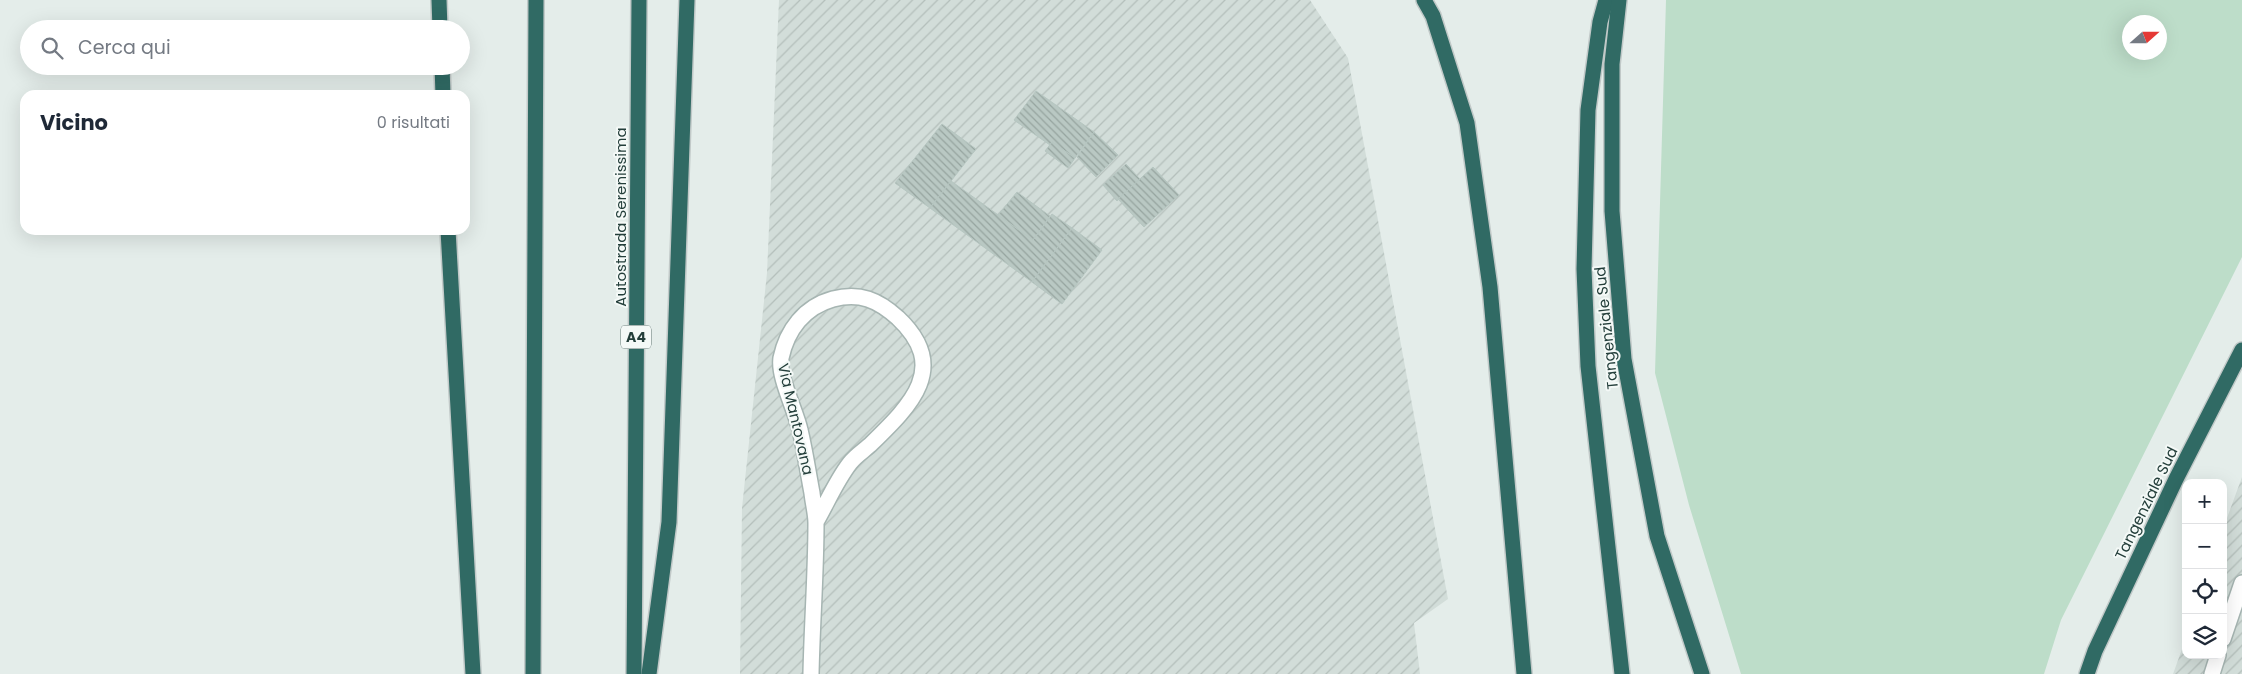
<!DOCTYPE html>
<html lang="it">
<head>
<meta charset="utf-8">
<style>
  body { margin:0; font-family:Poppins,sans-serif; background:#f2f2f3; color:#1f2937 }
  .controls { position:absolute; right:15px; bottom:15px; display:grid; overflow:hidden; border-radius:10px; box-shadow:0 5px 20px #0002 }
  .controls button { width:45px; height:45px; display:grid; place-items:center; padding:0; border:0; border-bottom:1px solid #e0e1e3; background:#fff; color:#1f2937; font:25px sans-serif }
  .compass { position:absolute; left:2122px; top:15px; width:45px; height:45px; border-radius:50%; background:#fff; box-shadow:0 5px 20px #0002; rotate:69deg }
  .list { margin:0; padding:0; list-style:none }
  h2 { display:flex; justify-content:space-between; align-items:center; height:65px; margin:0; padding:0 20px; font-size:21px }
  h2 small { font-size:16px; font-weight:400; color:#747a83 }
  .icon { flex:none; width:28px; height:28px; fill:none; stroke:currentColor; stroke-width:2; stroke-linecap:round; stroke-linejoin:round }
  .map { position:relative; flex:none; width:2242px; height:674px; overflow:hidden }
  .search { position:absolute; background:#fff; box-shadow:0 5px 20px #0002; left:20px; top:20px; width:450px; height:55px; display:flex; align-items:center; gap:12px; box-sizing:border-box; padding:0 18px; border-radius:28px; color:#747a83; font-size:19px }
  .panel { position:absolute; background:#fff; box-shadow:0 5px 20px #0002; left:20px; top:90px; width:450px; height:145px; border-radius:15px }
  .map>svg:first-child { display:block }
  .industrial { fill:url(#industrial-furrows) }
  .grass { fill:#bdddc9; fill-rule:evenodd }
  .building { fill:url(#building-back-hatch); stroke:#b6c6c1 }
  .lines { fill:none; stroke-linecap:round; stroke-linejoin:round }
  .lane-casing { stroke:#a6b5b2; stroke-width:18 }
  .street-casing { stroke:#a6b5b2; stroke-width:18 }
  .highway-casing { stroke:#c1c9c8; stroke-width:18 }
  .lane { stroke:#fff; stroke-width:15 }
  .street { stroke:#fff; stroke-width:15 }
  .highway { stroke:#306a64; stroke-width:15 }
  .labels { text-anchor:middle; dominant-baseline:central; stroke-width:4; stroke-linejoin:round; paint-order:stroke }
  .shield { fill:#f4f9f7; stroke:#627673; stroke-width:1 }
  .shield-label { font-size:14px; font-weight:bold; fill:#233e3a }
  .street-label { font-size:15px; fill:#233e3a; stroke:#f4f9f7 }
</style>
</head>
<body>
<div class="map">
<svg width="2242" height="674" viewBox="0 0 2242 674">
  <defs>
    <pattern id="industrial-furrows" width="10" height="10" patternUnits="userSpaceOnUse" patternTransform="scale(1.25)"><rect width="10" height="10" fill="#d2ddd9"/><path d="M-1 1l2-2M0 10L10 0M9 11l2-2" fill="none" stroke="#b4bfbb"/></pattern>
    <pattern id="building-back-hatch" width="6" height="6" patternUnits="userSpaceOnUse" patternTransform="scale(1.25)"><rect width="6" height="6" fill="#b9c8c3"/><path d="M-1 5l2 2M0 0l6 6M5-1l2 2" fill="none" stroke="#96a49f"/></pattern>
  </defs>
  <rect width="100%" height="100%" fill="#e4edea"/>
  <!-- industrial -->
  <g class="industrial">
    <polygon points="779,0 1310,0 1348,58 1448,599 1414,623 1420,674 740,674 742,508 767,273"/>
    <polygon points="2242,477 2242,674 2173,674 2186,638 2186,655 2223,655 2223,529"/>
  </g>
  <!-- grass -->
  <path class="grass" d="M1666 0H2242V257L2061 620 2044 674H1741L1689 505 1655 373ZM2130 22H2160V52H2130Z"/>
  <!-- building -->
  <g class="building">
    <polygon points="1036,91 1094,132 1075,158 1052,142 1050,145 1014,120"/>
    <polygon points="942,124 976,149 930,208 895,183"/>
    <polygon points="1094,132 1118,155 1096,177 1077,157"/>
    <polygon points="1052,142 1075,158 1068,168 1045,151"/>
    <polygon points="1126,164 1140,179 1117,201 1103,185"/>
    <polygon points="1153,167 1179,195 1144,227 1118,199"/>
    <polygon points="951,181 1033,240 1052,214 1072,228 1032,282 930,208"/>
    <polygon points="1017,192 1050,216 1033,240 998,215"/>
    <polygon points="1072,228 1102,250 1062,304 1032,282"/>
  </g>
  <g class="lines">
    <!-- lane casing -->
    <g class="lane-casing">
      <g id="lane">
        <polyline points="2223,639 2242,583"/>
        <polyline points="2212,674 2218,655"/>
      </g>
    </g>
    <!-- street casing -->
    <g class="street-casing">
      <path id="street" d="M811 674C812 624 816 573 816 523 816 514 813 503 812 493 808 472 805 451 800 430 796 411 778 377 781 358 787 330 804 307 833 299 860 292 878 300 898 318 950 367 911 405 872 443 865 450 856 455 850 463 836 481 827 503 816 522"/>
    </g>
    <!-- highway casing -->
    <g class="highway-casing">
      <g id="highway">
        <polyline points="439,0 440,29"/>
        <polyline points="1424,0 1433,16 1467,123 1490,287 1524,674"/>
        <polyline points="1606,0 1600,22 1588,110 1584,269 1588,366 1622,674"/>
        <polyline points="1619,0 1612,64 1612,211 1624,359 1657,536 1702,674"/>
        <polyline points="442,66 443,95"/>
        <polyline points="448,230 473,674"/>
        <polyline points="533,674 536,0"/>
        <polyline points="634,674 639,0"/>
        <polyline points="649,674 669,522 687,0"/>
        <polyline points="2087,674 2095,651 2176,479 2242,350"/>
      </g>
    </g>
    <!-- lane -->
    <use href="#lane" class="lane"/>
    <!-- street -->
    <use href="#street" class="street"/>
    <!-- highway -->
    <use href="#highway" class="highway"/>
  </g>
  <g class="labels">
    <!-- shield labels -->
    <rect class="shield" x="621" y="325.5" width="30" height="23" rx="4"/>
    <g class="shield-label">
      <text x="636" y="337">A4</text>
    </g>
    <!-- street labels -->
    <g class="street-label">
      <text transform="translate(620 217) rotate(-90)">Autostrada Serenissima</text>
      <text transform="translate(1606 328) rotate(-96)">Tangenziale Sud</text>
      <text transform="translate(796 419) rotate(77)">Via Mantovana</text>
      <text transform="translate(2146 503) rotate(-64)">Tangenziale Sud</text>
    </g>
  </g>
</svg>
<div class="controls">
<button>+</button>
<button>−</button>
<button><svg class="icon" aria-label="locate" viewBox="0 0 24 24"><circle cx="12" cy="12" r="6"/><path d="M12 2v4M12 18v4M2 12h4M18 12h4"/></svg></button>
<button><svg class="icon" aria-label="layers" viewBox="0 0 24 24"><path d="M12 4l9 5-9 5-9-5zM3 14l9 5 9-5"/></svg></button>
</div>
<svg class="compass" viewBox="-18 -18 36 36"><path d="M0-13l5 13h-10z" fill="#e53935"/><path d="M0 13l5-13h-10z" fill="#747a83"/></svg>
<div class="search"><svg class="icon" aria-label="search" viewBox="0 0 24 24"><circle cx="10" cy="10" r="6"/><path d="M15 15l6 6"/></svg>Cerca qui</div>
<section class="panel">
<h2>Vicino<small>0 risultati</small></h2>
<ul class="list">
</ul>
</section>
</div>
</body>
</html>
